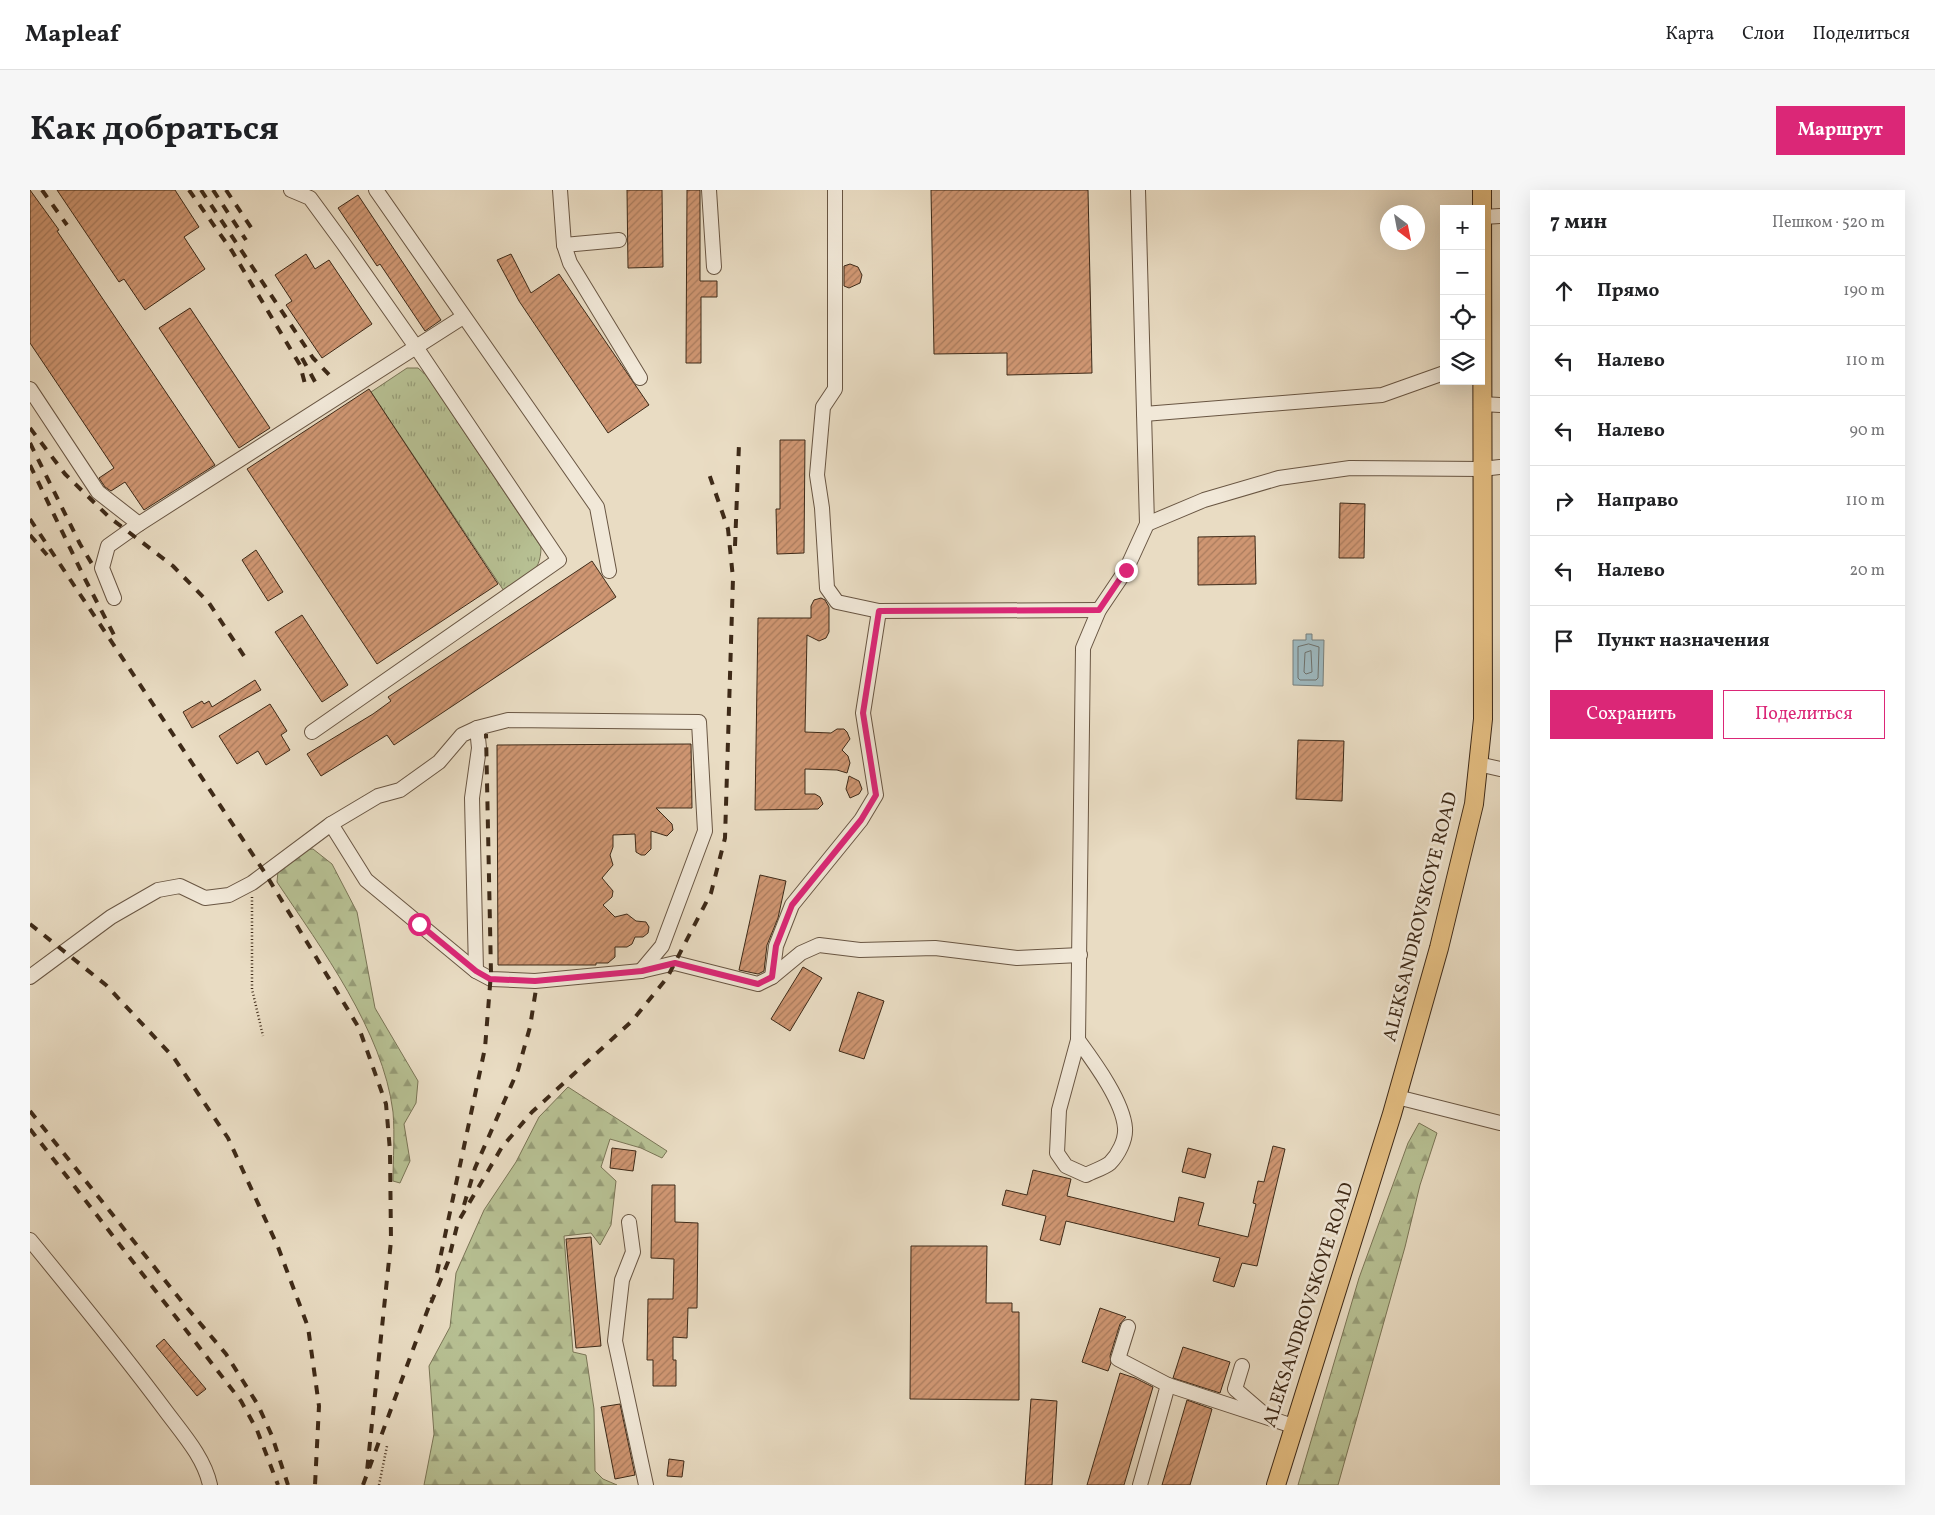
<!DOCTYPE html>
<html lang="ru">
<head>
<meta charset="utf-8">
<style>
  body { margin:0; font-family:Vollkorn,serif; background:#f6f6f6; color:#202124 }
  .controls { position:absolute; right:15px; top:15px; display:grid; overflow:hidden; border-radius:0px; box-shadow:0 5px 20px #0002 }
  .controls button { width:45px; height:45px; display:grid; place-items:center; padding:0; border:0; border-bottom:1px solid #e0e0e0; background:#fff; color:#202124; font:25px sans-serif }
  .compass { position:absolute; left:1350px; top:15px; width:45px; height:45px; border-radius:50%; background:#fff; box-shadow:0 5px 20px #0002; rotate:148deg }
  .stop { position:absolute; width:15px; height:15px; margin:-11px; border:4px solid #db2777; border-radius:50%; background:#fff }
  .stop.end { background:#db2777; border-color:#fff; box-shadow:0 1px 5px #0008 }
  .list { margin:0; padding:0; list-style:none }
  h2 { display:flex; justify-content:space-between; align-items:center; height:65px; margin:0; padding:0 20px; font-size:21px }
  h2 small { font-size:16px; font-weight:400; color:#757577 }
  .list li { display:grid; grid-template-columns:32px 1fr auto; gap:15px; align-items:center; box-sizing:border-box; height:70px; padding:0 20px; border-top:1px solid #e0e0e0 }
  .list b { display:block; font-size:19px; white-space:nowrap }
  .list em { font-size:16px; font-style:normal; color:#757577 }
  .actions { display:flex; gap:10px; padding:15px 20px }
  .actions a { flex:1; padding:11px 0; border:1px solid #db2777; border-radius:0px; text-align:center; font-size:18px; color:#db2777 }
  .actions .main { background:#db2777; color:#fff }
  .icon { flex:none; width:28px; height:28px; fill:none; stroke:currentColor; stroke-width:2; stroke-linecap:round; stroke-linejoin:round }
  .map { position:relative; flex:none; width:1470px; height:1295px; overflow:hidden; border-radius:0px }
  header { display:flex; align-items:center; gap:30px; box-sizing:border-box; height:70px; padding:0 25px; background:#fff; border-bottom:1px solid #e0e0e0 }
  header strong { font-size:24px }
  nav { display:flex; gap:28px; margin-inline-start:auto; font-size:18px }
  .intro { display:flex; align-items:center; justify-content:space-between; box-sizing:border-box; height:120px; padding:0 30px }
  h1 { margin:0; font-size:35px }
  .button { padding:12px 22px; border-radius:0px; background:#db2777; color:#fff; font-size:18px; font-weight:700 }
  main { display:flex; gap:30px; padding:0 30px }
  aside { flex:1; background:#fff; border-radius:0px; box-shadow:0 5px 20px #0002 }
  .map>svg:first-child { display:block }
  .grass { fill:url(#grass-tufts); stroke:#7a7556 }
  .forest { fill:url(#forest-firs); stroke:#7a7556 }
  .water { fill:#9db8bf; stroke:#777f7c }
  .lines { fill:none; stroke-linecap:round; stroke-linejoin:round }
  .shore { stroke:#6e716c; stroke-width:1 }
  .building { fill:url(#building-hatch); stroke:#3e2a18 }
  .minor-casing { stroke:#695643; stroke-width:16 }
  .major-casing { stroke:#3e2a18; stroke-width:20 }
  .path { stroke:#3e2a18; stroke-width:2.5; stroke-dasharray:1 2.5; stroke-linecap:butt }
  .minor { stroke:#f1e8d8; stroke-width:14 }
  .major { stroke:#e4be82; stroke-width:18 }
  .rail { stroke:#3e2a18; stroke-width:4; stroke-dasharray:9 9; stroke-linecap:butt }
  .route { stroke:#db2777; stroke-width:6 }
  .labels { text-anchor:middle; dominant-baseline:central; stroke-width:5; stroke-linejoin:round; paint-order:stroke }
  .street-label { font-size:19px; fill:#3e2a18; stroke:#f1e8d8 }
</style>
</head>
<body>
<header>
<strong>Mapleaf</strong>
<nav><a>Карта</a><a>Слои</a><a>Поделиться</a></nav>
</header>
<div class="intro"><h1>Как добраться</h1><a class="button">Маршрут</a></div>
<main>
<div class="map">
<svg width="1470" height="1295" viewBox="0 0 1470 1295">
  <defs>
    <pattern id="grass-tufts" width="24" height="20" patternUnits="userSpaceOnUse" patternTransform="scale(1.25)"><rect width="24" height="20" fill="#b7c093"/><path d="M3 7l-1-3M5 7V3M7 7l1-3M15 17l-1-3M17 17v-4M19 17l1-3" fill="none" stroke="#969c77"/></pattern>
    <pattern id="forest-firs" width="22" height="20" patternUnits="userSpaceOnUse" patternTransform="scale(1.25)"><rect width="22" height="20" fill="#b7c093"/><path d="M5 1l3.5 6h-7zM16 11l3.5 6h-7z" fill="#969c77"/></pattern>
    <pattern id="building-hatch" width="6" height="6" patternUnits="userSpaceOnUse" patternTransform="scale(1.25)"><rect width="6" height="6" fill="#cf9672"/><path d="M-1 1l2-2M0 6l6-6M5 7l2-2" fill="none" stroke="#a97b5d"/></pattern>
  </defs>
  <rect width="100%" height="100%" fill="#e9dcc3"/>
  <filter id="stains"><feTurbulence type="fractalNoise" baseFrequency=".004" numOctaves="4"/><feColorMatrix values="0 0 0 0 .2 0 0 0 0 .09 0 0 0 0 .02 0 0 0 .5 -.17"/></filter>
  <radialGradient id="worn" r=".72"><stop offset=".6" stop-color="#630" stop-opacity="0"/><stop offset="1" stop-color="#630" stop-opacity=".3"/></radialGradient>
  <!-- grass -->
  <path class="grass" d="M377 178H388L396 185 511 357C511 385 495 387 474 401L341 202Z"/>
  <!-- forest -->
  <g class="forest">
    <path d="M283 659 302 674 327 722 345 818 388 891 386 913 374 934 380 971 370 993 363 991C363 969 365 945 363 922 353 841 291 758 247 692L248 681 274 660Z"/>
    <polygon points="538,897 637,961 632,968 611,958 580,949 571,977 586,991 581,1035 570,1055 561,1043 534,1046 543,1162 556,1165 564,1219 565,1281 573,1289 587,1295 394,1295 404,1244 399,1176 420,1137 426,1083 454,1020 486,972 509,927"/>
    <polygon points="1389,933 1407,943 1390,995 1375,1057 1308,1295 1268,1295 1329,1088 1378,953"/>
  </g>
  <!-- water -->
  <polygon class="water" points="1276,444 1282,444 1282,450 1294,450 1293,496 1263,495 1263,450 1276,450"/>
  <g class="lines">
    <!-- shore -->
    <g class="shore">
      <polygon points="1279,454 1289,457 1288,488 1286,490 1270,490 1268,488 1268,457"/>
      <polygon points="1281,461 1282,482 1276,484 1274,482 1275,463"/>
    </g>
  </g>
  <!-- building -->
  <g class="building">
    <polygon points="0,0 29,40 27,41 185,275 114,320 95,292 81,301 75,297 69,288 84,278 0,153"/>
    <polygon points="27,0 145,0 169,37 154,47 175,79 115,120 94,89 89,92"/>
    <polygon points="597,0 632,0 633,77 598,78"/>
    <polygon points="657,0 670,0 670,91 687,91 687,107 671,107 671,173 656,173"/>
    <polygon points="901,0 1058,0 1062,183 977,185 977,163 904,164"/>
    <polygon points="328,5 411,130 395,141 350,74 347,76 308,18"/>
    <polygon points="276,64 285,79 299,70 342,134 292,168 256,115 262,111 245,85"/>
    <polygon points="481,64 501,103 529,84 619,215 578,243 489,111 467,70"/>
    <polygon points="820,74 828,77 832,85 830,93 819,98 814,96 814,76"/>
    <polygon points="160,118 240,238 209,258 129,138"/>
    <polygon points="339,199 468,394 347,474 217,279"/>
    <polygon points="750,250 775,250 774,363 747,364 746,319 750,319"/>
    <polygon points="1310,313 1335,314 1334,368 1309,368"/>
    <polygon points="1225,346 1226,394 1168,395 1168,347"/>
    <polygon points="226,360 253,402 238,411 212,370"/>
    <polygon points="562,371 586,407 364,555 357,545 291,586 277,564 343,524 361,511 358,507"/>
    <polygon points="791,408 795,410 799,417 799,442 796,448 789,451 777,445 775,542 801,543 807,539 814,539 817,542 820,549 812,560 818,566 820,573 817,583 807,580 775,579 775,604 785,604 790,607 793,614 788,619 725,620 728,428 781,428 781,416 784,410"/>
    <polygon points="272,425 318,495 292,512 245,442"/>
    <polygon points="225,490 231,500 162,538 153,522 172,511 174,514 179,511 182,517"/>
    <polygon points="240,514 257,541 251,545 260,560 236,575 228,561 207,574 189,546"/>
    <polygon points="1268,550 1314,551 1312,611 1266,609"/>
    <polygon points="661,554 662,618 626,618 642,634 643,640 637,646 621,641 621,659 615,665 611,665 606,662 605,644 583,645 583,657 580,665 583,675 572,688 583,701 582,707 573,715 585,727 597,724 606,731 616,732 619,737 618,743 613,747 605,747 602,754 597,757 585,757 585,767 578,773 566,773 566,775 468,775 467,555"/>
    <polygon points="819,586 829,591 832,599 829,604 820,608 816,599"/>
    <polygon points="730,685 756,691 748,728 737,755 734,781 728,784 709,780"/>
    <polygon points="773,777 792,788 760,841 741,829"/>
    <polygon points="828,802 854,811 834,869 809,861"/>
    <polygon points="1243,956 1255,959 1227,1076 1212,1073 1204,1097 1183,1091 1190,1068 1036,1031 1030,1055 1010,1050 1016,1026 972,1015 976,1000 997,1005 1003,980 1041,989 1037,1006 1144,1032 1149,1007 1174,1013 1168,1035 1218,1047 1226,1014 1223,1013 1228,991 1234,992"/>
    <polygon points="582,958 606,961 603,981 580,978"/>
    <polygon points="1158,958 1181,964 1175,988 1152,982"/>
    <polygon points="622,995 645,995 645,1032 668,1033 667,1118 658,1118 657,1148 643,1147 643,1170 646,1170 646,1196 623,1196 623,1170 617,1170 618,1109 643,1109 644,1069 621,1068"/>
    <polygon points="561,1047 571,1156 546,1158 536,1049"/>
    <polygon points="881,1056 957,1056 956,1113 982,1113 982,1122 989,1122 989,1210 880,1209"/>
    <polygon points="1070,1118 1096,1127 1090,1134 1080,1166 1081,1173 1078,1181 1052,1172"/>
    <polygon points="134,1149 176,1199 167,1206 126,1156"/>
    <polygon points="1153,1157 1200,1172 1190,1203 1143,1188"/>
    <polygon points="1090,1183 1105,1188 1123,1197 1094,1295 1057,1295"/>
    <polygon points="1001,1209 1027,1211 1022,1295 995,1295"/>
    <polygon points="1157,1210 1182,1219 1160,1295 1132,1295"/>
    <polygon points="590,1214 605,1285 585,1289 571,1217"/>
    <polygon points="639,1269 654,1271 652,1287 637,1286"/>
  </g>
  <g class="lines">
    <!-- minor casing -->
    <g class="minor-casing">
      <g id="minor">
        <polyline points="261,0 280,8 313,53 386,157 529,370 282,542"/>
        <polyline points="346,0 567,317 579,381"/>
        <polyline points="530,0 534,55 540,73 610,188"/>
        <polyline points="679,0 684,77"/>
        <polyline points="805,0 805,199 793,217 787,285 792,318 797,398 807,412 849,421"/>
        <polyline points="1453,27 1470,26"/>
        <polyline points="534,55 589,50"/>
        <polyline points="0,199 68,302 109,334"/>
        <polyline points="1452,214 1470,215"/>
        <polyline points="1114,224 1352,205 1414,183"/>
        <polyline points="1117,334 1174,310 1249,288 1320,278 1452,279 1470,277"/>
        <polyline points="84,408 72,378 78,356 109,334 433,127"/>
        <polyline points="1448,574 1470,579"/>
        <polyline points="301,634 336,690 446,781 461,789 505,791 611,781 645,773 728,794 742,787 771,763 789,755 830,760 905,758 987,768 1050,765"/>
        <polyline points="446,781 442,608 449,558 447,538"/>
        <polyline points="0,787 81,727 128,700 150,696 175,708 199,705 222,693 301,634 348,606 370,600 409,572 432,545 447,538 478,530 669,532 675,641 632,756 611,781"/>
        <polyline points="742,787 746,756 762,715 831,630 846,605 833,523 849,421 1069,420"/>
        <path d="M1048 850C1064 872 1093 911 1095 938 1096 950 1088 965 1080 973 1074 978 1063 981 1056 985L1036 976 1027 963 1029 920 1048 850 1053 458 1069 420 1096 380 1117 334 1108 0"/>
        <polyline points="1367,907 1470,933"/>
        <polyline points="599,1032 603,1062 592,1090 585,1151 616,1295"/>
        <path d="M0 1050C46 1106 92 1162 135 1220 152 1243 174 1267 180 1295"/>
        <polyline points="1098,1137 1088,1169 1138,1195 1110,1295"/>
        <polyline points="1212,1176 1205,1199 1234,1224"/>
        <polyline points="1138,1195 1263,1236"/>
      </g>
    </g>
    <!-- major casing -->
    <g class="major-casing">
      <polyline id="major" points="1246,1295 1362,924 1409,758 1444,614 1453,529 1452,0"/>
    </g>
    <!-- path -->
    <g class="path">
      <polyline points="222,707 222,799 233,846"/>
      <polyline points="349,1295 357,1256"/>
    </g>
    <!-- minor -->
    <use href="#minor" class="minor"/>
    <!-- major -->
    <use href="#major" class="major"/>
    <!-- rail -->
    <g class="rail">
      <polyline points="12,0 37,35"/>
      <polyline points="159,0 202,61 270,175 275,194"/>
      <polyline points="171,0 283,168 305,191"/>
      <polyline points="183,0 216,50"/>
      <polyline points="196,0 222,39"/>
      <polyline points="272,168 289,199"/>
      <polyline points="0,238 35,284 79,327 143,376 179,413 214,466"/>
      <polyline points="0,253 50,354 65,379"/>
      <polyline points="0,275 54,387 84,445"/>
      <polyline points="0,329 235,683 329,838 356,914 360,961 361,1051 337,1281"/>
      <polyline points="0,345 17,365"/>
      <polyline points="705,356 709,254"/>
      <polyline points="0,734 76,795 144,868 198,948 248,1057 278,1137 289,1216 285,1295"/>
      <polyline points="0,921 153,1113 196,1164 228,1215 242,1246 258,1295"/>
      <polyline points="0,939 211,1211 227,1240 248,1295"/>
      <polyline points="434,1015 445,978 488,880 500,837 506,799"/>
      <polyline points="407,1083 455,858 461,783 456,544"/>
      <polyline points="401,1113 418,1072 428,1032 472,957 502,922 602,831 637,788 681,703 695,648 703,388 698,339 678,281"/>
      <polyline points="333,1295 402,1108"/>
    </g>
  </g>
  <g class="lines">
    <!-- route -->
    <polyline class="route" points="389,734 446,781 460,789 505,791 612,781 645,773 728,794 742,787 746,756 762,715 831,630 846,605 833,523 849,421 1069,420 1096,380"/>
  </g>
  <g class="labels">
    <!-- street labels -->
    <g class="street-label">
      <text transform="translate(1391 727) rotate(-76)">ALEKSANDROVSKOYE ROAD</text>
      <text transform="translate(1279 1115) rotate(-72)">ALEKSANDROVSKOYE ROAD</text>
    </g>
  </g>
  <rect width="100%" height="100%" filter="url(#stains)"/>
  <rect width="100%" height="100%" fill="url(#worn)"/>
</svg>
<div class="controls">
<button>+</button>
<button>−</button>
<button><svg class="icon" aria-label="locate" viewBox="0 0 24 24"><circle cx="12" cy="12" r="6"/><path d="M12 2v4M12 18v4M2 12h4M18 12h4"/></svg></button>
<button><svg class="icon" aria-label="layers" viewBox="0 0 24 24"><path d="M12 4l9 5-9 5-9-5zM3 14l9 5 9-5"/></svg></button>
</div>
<svg class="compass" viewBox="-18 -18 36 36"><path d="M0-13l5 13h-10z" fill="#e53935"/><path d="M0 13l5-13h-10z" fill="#757577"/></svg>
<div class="stop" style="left:389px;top:734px"></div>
<div class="stop end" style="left:1096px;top:380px"></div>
</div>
<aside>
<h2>7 мин<small>Пешком · 520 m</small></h2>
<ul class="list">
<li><svg class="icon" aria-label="ahead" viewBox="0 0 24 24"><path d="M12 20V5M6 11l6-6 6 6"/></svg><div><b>Прямо</b></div><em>190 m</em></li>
<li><svg class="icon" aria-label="left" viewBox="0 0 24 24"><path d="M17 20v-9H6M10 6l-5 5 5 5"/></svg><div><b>Налево</b></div><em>110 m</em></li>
<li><svg class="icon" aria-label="left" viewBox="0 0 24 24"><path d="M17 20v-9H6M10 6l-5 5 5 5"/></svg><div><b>Налево</b></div><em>90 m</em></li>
<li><svg class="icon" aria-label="right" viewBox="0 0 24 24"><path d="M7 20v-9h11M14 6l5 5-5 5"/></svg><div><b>Направо</b></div><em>110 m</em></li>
<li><svg class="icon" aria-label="left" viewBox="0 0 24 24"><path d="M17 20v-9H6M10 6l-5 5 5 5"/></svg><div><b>Налево</b></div><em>20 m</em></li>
<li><svg class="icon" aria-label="arrive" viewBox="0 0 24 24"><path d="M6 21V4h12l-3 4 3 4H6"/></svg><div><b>Пункт назначения</b></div></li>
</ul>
<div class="actions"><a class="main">Сохранить</a><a>Поделиться</a></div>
</aside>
</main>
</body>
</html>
